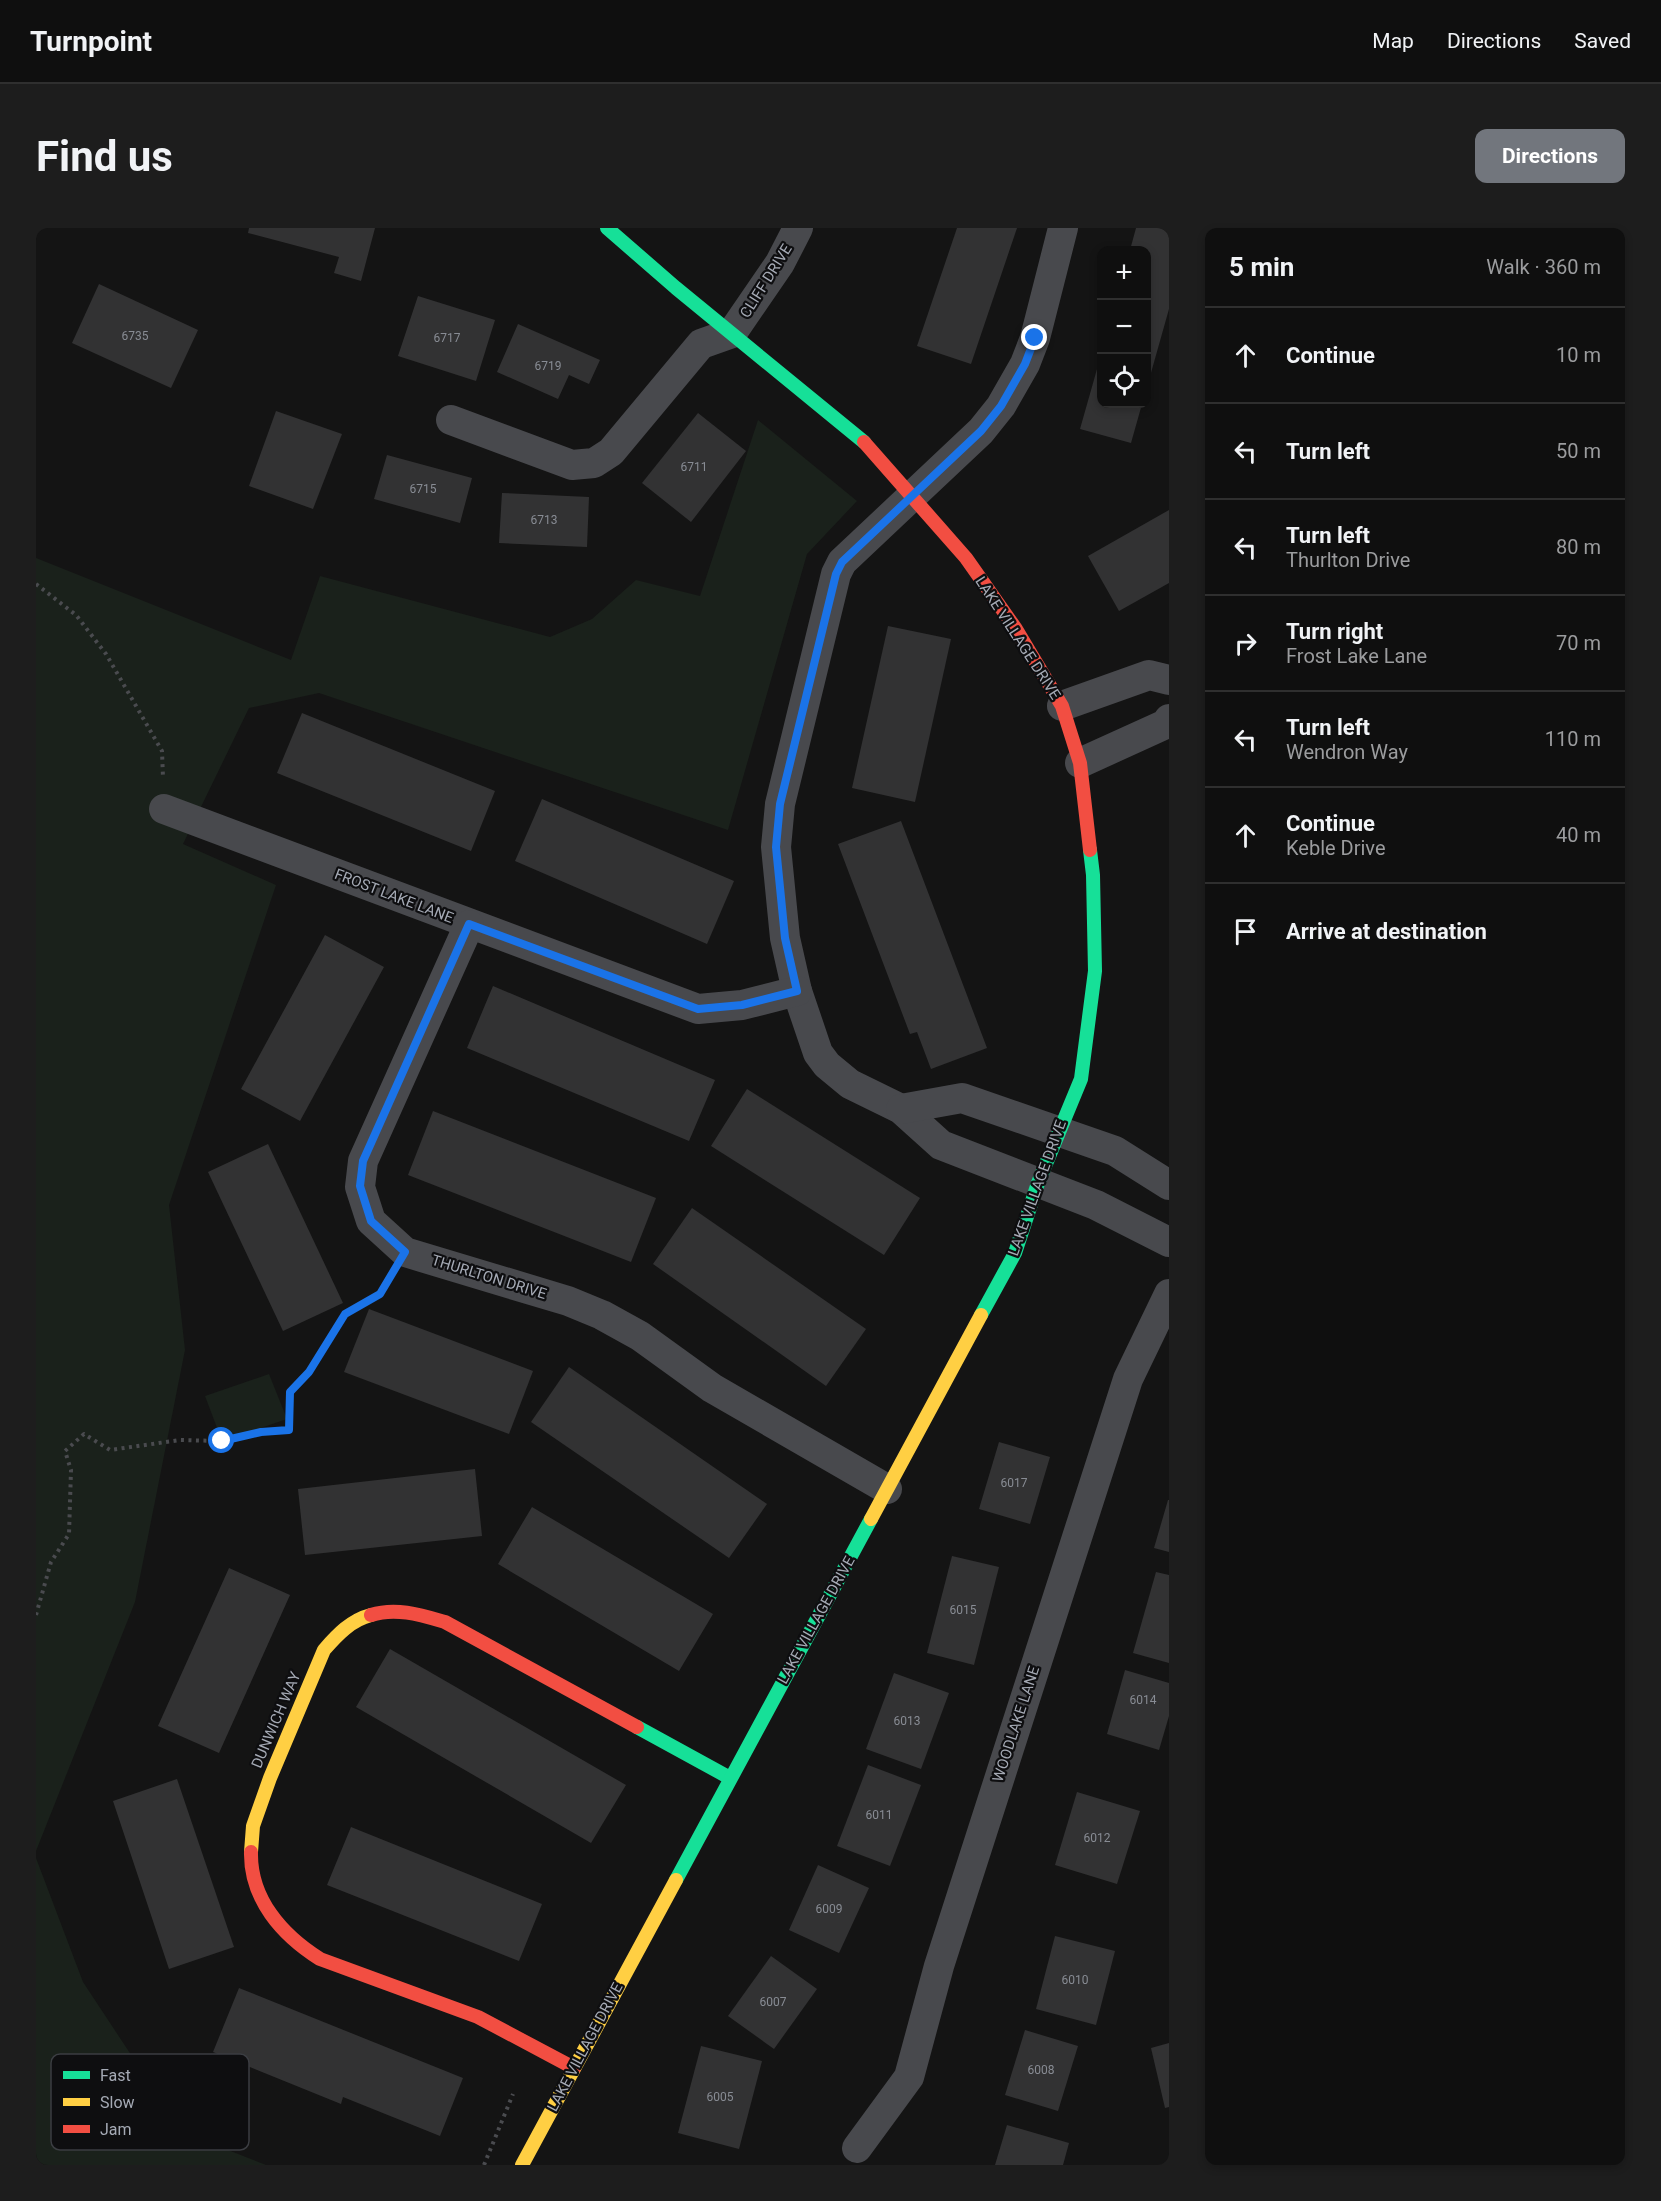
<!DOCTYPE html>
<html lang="en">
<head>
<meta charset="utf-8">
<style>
  body { margin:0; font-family:Roboto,sans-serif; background:#1d1d1d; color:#f1f3f6 }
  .controls { position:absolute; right:18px; top:18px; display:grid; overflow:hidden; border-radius:12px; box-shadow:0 3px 9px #0003 }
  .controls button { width:54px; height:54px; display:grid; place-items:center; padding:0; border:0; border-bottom:2px solid #2f2f2f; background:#0f0f0f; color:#f1f3f6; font:30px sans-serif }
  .stop { position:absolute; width:18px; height:18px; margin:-14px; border:4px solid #1a73e8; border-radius:50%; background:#fff }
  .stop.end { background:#1a73e8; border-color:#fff; box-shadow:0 2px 6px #0008 }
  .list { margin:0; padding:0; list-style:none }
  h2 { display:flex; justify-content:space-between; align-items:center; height:78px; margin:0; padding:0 24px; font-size:26px }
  h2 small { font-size:20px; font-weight:400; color:#9b9c9e }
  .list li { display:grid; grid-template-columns:39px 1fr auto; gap:18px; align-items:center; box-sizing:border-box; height:96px; padding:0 24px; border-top:2px solid #2f2f2f }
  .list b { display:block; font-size:22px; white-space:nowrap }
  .list p { margin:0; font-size:20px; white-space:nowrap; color:#9b9c9e }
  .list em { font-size:20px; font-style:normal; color:#9b9c9e }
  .icon { flex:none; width:33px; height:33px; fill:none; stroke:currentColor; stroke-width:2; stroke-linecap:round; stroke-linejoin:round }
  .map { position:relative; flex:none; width:1133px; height:1937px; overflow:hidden; border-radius:12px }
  header { display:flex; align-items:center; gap:36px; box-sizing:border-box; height:84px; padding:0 30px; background:#0f0f0f; border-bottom:2px solid #2f2f2f }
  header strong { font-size:28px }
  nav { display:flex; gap:33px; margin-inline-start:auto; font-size:21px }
  .intro { display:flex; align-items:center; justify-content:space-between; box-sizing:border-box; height:144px; padding:0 36px }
  h1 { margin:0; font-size:42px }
  .button { padding:15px 27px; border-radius:12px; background:#72767d; color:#fff; font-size:21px; font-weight:700 }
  main { display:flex; gap:36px; padding:0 36px }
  aside { flex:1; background:#0f0f0f; border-radius:12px; box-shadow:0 3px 9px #0003 }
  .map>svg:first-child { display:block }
  .green { fill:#1a211b }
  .building { fill:#323233 }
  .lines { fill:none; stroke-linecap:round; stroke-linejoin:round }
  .path { stroke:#4a4b4f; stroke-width:4; stroke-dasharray:3 4.5; stroke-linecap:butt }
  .street { stroke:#48494d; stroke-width:30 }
  .fast { stroke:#16e098; stroke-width:14 }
  .slow { stroke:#ffcf43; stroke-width:14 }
  .jam { stroke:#f24e42; stroke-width:14 }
  .route { stroke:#1a73e8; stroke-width:8 }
  .labels { text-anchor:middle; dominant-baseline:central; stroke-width:4.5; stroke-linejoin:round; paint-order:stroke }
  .number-label { font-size:12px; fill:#888c94 }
  .street-label { font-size:15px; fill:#a5aab5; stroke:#0e0e10 }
  .key { fill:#0e0e10; stroke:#3b3d42; stroke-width:1.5 }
  .key-label { font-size:16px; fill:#a5aab5 }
</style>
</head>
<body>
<header>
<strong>Turnpoint</strong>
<nav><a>Map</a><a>Directions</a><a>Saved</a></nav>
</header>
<div class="intro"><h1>Find us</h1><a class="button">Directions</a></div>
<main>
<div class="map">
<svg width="1133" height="1937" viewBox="0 0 1133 1937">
  <rect width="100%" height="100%" fill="#141414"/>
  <!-- green -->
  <g class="green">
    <polygon points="722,192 821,273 771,326 692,602 283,465 213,480 147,616 240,657 133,977 149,1122 99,1374 0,1623 0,330 255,432 284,348 514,409 556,391 600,352 664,368"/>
    <polygon points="233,1146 251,1191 186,1213 169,1168"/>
    <polygon points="0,1630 47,1754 146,1904 230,1937 0,1937"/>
  </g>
  <!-- building -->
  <g class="building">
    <polygon points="213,0 339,0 325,53 298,45 303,29 212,5"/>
    <polygon points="921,0 981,0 935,136 881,118"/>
    <polygon points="1100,0 1133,0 1133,81 1111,159 1110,22 1094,22"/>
    <polygon points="63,56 162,102 135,160 36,115"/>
    <polygon points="382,68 459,92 440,153 362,128"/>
    <polygon points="482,96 564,132 553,156 533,147 522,171 461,144"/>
    <polygon points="1065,127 1066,176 1106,176 1095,215 1044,201"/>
    <polygon points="240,183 306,206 277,281 213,258"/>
    <polygon points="662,185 710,223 655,294 606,255"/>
    <polygon points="351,227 436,250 424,295 338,271"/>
    <polygon points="466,265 553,269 551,319 463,315"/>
    <polygon points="1133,282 1133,355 1083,383 1052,328"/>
    <polygon points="852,398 915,411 879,574 816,560"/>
    <polygon points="266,485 459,563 435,623 241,545"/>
    <polygon points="506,571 698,653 671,716 479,633"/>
    <polygon points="865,593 951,820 895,841 881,804 874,806 802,616"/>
    <polygon points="289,707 348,739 264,893 205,861"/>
    <polygon points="457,758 679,852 653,913 431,820"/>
    <polygon points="711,861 884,970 848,1027 675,918"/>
    <polygon points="397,883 620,970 595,1034 372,947"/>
    <polygon points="232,916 307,1075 247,1103 172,944"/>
    <polygon points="656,980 830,1101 790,1158 617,1036"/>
    <polygon points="333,1081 497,1143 473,1206 308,1144"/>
    <polygon points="533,1139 731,1276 693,1330 495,1194"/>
    <polygon points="963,1214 1014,1229 994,1296 943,1281"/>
    <polygon points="439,1241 446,1308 269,1327 262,1261"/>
    <polygon points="1132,1272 1133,1272 1133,1324 1118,1320"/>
    <polygon points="496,1279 677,1386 643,1443 462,1336"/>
    <polygon points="916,1328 963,1339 938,1437 891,1425"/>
    <polygon points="193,1340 254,1367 183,1525 122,1498"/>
    <polygon points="1120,1344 1133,1347 1133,1435 1097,1425"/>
    <polygon points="354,1421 590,1557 555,1615 320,1479"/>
    <polygon points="1089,1442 1133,1455 1133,1488 1123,1522 1071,1506"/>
    <polygon points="858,1445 913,1465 885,1541 830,1521"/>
    <polygon points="832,1537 885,1557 854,1638 801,1618"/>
    <polygon points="141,1551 198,1719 133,1741 77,1573"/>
    <polygon points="1041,1564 1104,1583 1081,1656 1019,1637"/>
    <polygon points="315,1599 506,1676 483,1733 291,1657"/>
    <polygon points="782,1637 833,1660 803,1725 753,1702"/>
    <polygon points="1019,1708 1079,1723 1060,1797 1000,1781"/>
    <polygon points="735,1728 781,1761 738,1821 692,1788"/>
    <polygon points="203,1760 427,1850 404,1908 307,1869 305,1876 177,1824"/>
    <polygon points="989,1802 1042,1818 1022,1883 969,1867"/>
    <polygon points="1133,1815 1133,1879 1129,1880 1115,1820"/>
    <polygon points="665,1818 726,1833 703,1921 642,1905"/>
    <polygon points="971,1897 1033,1915 1027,1937 959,1937"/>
  </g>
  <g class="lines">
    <!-- path -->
    <g class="path">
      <polyline points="0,356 40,387 70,426 126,523 127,550"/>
      <polyline points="0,1387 15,1334 33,1306 35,1242 29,1223 48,1206 74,1222 144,1212 186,1213 225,1204 253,1201 254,1163 273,1145 309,1086 344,1066 354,1049"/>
      <polyline points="448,1937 477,1866"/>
    </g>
    <!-- street -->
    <g class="street">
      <polyline points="1027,0 999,110 989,136 965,178 945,203 806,334 800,346 744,576 740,619 749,710 761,763 782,825 791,837 814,856 865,881 905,917 1060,977 1133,1014"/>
      <polyline points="415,192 536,237 558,235 575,224 665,116 696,105 744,35 762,0"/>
      <polyline points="1026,478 1113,447 1133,452"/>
      <polyline points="1044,535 1130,496 1133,491"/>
      <polyline points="128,581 662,781 706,777 761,763"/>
      <polyline points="433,697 327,933 324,959 335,993 369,1024 532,1073 566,1087 604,1108 676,1160 851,1261"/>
      <polyline points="865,881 926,870 1079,923 1133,957"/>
      <polyline points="821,1920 873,1849 903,1738 1092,1151 1133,1066"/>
    </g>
    <!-- fast -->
    <g class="fast">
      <polyline points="571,0 640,60 828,214"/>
      <polyline points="945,1087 979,1025 1002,955 1045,851 1059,743 1057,647 1054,622"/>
      <polyline points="601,1499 694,1550"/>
      <polyline points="640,1652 835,1291"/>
    </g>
    <!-- slow -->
    <g class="slow">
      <polyline points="835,1291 945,1087"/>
      <path d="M215 1624 217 1598 234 1550 288 1422C301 1407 315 1392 335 1387"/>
      <polyline points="486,1937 640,1652"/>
    </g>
    <!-- jam -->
    <g class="jam">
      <polyline points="828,214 930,330 980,401 1026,478 1044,535 1054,622"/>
      <path d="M335 1387C360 1379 385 1387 409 1394L601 1499"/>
      <path d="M215 1624C214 1671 246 1707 284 1731L442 1789 538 1840"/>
    </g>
  </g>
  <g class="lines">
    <!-- route -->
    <polyline class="route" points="186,1213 225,1204 253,1202 254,1164 273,1144 309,1086 344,1066 369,1024 335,993 324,958 327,933 433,696 662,781 706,777 761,763 749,710 740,619 744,576 800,346 806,334 945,203 965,178 989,136 999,110"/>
  </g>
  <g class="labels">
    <!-- number labels -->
    <g class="number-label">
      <text x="99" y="108">6735</text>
      <text x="411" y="110">6717</text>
      <text x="512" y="138">6719</text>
      <text x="658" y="239">6711</text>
      <text x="387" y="261">6715</text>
      <text x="508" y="292">6713</text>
      <text x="978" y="1255">6017</text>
      <text x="927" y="1382">6015</text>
      <text x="1107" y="1472">6014</text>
      <text x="871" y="1493">6013</text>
      <text x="843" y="1587">6011</text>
      <text x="1061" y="1610">6012</text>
      <text x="793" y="1681">6009</text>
      <text x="1039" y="1752">6010</text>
      <text x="737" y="1774">6007</text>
      <text x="1005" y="1842">6008</text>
      <text x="684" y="1869">6005</text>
    </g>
    <!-- street labels -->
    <g class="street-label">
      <text transform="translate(730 53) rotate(-58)">CLIFF DRIVE</text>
      <text transform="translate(982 410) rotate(57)">LAKE VILLAGE DRIVE</text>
      <text transform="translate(358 668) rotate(21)">FROST LAKE LANE</text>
      <text transform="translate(1001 960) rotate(-70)">LAKE VILLAGE DRIVE</text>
      <text transform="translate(453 1049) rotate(17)">THURLTON DRIVE</text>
      <text transform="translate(780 1392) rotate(-61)">LAKE VILLAGE DRIVE</text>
      <text transform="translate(240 1492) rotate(-67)">DUNWICH WAY</text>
      <text transform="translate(980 1496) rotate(-72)">WOODLAKE LANE</text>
      <text transform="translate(549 1819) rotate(-62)">LAKE VILLAGE DRIVE</text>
    </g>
  </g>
  <!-- legend -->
  <rect x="15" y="1826" width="198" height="96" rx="9" class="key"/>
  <rect x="27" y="1843" width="27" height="8" fill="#16e098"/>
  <rect x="27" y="1870" width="27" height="8" fill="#ffcf43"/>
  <rect x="27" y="1897" width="27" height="8" fill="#f24e42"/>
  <g class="key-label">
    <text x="64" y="1853">Fast</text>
    <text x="64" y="1880">Slow</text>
    <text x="64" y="1907">Jam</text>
  </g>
</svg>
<div class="controls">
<button>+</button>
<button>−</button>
<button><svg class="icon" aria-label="locate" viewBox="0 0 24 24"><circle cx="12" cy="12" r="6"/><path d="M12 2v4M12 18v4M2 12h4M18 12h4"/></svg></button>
</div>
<div class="stop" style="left:186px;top:1213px"></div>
<div class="stop end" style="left:999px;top:110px"></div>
</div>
<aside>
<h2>5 min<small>Walk · 360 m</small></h2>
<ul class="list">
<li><svg class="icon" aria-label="ahead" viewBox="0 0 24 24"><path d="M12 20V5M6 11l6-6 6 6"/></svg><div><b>Continue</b></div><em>10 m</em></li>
<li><svg class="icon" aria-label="left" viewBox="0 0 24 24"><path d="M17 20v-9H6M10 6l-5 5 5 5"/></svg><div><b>Turn left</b></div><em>50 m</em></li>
<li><svg class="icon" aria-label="left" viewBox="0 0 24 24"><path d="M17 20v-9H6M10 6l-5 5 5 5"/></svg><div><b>Turn left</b><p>Thurlton Drive</p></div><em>80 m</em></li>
<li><svg class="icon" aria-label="right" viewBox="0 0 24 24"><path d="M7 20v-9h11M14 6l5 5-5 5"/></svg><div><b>Turn right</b><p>Frost Lake Lane</p></div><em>70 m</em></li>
<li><svg class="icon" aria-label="left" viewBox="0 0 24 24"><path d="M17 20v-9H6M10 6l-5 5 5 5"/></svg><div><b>Turn left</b><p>Wendron Way</p></div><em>110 m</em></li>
<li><svg class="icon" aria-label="ahead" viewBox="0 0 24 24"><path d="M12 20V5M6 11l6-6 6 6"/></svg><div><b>Continue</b><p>Keble Drive</p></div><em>40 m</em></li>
<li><svg class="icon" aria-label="arrive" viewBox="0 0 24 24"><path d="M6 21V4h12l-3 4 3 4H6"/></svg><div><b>Arrive at destination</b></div></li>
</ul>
</aside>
</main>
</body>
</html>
